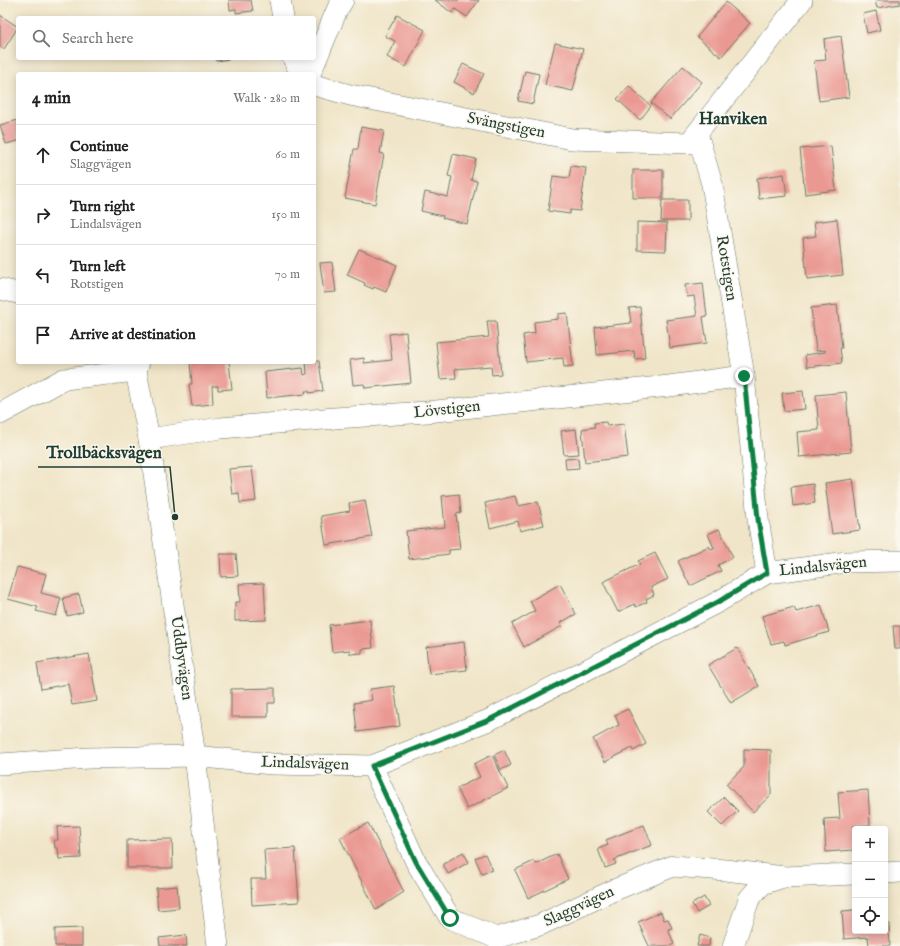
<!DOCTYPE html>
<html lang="en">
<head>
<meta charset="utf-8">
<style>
  body { margin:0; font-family:"IM FELL English",serif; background:#f2f2f2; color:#222 }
  .controls { position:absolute; right:12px; bottom:12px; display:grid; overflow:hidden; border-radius:4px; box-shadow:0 2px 10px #0003 }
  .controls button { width:36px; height:36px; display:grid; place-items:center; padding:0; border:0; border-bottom:1px solid #e0e0e0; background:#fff; color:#222; font:20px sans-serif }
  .stop { position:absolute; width:12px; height:12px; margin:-9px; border:3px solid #0b8043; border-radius:50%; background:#fff }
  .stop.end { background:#0b8043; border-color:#fff; box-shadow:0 1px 4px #0008 }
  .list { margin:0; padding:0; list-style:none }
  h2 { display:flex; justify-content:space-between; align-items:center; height:52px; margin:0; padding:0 16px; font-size:17px }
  h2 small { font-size:13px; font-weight:400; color:#767676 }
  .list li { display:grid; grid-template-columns:26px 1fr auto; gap:12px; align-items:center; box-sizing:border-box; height:60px; padding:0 16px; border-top:1px solid #e0e0e0 }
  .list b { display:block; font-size:15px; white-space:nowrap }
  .list p { margin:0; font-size:13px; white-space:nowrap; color:#767676 }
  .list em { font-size:13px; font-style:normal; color:#767676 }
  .icon { flex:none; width:22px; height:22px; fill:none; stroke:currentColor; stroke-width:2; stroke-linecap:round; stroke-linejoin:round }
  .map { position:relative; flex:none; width:900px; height:946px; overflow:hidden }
  .search { position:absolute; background:#fff; box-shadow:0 2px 10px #0003; left:16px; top:16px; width:300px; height:44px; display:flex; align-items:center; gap:10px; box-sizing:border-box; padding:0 14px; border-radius:4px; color:#767676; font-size:15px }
  .panel { position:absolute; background:#fff; box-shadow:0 2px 10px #0003; left:16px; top:72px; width:300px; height:292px; border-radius:4px }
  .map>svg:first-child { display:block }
  .building { fill:#ea9892 }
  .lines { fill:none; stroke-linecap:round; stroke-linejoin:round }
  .minor-casing { stroke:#687868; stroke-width:22 }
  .minor { stroke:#fff; stroke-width:21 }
  .route { stroke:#0b8043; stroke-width:5 }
  .labels { text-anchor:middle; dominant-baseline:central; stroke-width:3; stroke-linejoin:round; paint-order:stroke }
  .street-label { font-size:16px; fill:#1f3d34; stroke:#fbf7ec }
  .neighbourhood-label { font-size:17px; font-weight:bold; fill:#1f3d34; stroke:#fbf7ec }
  .leader { fill:none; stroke:#1f3d34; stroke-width:1.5 }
  .callout-dot { fill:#1f3d34; stroke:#fbf7ec; stroke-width:1.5 }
  .callout-label { font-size:17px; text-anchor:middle; font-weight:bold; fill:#1f3d34; stroke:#fbf7ec; stroke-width:3; stroke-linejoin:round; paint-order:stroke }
</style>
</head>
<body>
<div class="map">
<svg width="900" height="946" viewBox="0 0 900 946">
  <rect width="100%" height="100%" fill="#fbf7ec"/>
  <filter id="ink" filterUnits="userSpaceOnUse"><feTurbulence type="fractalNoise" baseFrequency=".025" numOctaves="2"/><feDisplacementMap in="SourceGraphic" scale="8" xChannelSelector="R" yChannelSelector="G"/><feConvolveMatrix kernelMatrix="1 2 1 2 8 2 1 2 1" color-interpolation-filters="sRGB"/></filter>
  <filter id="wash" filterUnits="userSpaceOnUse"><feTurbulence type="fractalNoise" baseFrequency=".012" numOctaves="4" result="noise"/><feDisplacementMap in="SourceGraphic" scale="16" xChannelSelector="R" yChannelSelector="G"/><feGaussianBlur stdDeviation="0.9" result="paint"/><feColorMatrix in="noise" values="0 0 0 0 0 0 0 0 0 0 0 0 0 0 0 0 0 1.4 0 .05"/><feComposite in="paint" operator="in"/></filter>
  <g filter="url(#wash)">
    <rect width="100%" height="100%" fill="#f0e5c8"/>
    <g id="blocks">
      <!-- building -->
      <g class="building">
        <polygon points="229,0 251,0 253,11 236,13 236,9 230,10"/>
        <polygon points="435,0 479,0 467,17 455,9 452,13"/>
        <polygon points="875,0 900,0 900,4 877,8"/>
        <polygon points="726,2 750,23 721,57 697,37"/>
        <polygon points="876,11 880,30 867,33 863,14"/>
        <polygon points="0,15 18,27 4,49 0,47"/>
        <polygon points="397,15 425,30 406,67 387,57 395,41 385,36"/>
        <polygon points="841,36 849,97 819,101 814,61 826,60 824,39"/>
        <polygon points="555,43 583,49 573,91 545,85"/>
        <polygon points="215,58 230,58 230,59 216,61"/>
        <polygon points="463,64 484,74 474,93 454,82"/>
        <polygon points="683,66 702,82 670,119 651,103"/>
        <polygon points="525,71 539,74 533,104 518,101"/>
        <polygon points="629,86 651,106 640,120 617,99"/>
        <polygon points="18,120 18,141 6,144 0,125"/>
        <polygon points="361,127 384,131 380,153 384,154 375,204 345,198 354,149 358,149"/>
        <polygon points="831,146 836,190 805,194 800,149"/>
        <polygon points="453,154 476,159 471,180 477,181 467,224 442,218 443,216 421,211 425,192 448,197 452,177 448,176"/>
        <polygon points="571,166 586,168 580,211 570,210 570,214 548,211 553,176 569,178"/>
        <rect x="633" y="170" width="30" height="28"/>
        <polygon points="784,174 787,196 759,199 757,178"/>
        <polygon points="662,200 688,200 688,221 661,221"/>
        <polygon points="837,219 843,275 807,279 803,238 816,236 814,222"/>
        <polygon points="637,222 667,223 666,251 637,250"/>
        <polygon points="359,249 397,265 386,292 374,287 373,289 364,285 365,283 347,275"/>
        <polygon points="332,262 336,292 324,293 320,263"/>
        <polygon points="703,283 707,316 703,317 707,343 670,348 666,320 697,316 694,296 687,297 685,285"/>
        <polygon points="837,305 842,348 840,348 842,363 807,367 805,355 825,352 825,350 816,351 811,308"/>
        <polygon points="640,307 645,358 635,359 634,351 597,355 595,327 631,323 629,308"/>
        <polygon points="567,313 573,366 564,367 563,358 526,362 523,335 535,333 534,322 558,319 558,314"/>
        <polygon points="487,321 496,321 501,374 492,375 491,366 455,369 456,378 440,379 436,342 489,337"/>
        <polygon points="406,332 411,383 365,388 364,384 353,385 350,360 364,358 364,363 392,360 389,334"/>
        <polygon points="314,361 319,361 323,391 309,393 309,391 305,391 306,394 267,398 265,372 303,368 304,375 307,374 306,362 314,362"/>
        <polygon points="190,362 229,362 232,389 218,390 218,386 212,386 213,404 192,406 189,384 192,384"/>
        <polygon points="803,391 805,409 784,411 782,393"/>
        <polygon points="846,392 851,452 799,457 797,432 819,430 816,395"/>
        <polygon points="606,422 607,426 624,424 628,457 585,462 582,429 595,427 594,423"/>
        <polygon points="576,429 579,454 564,455 561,431"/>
        <polygon points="578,458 579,468 566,469 565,459"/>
        <polygon points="252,467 256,501 240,503 239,493 232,494 229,469"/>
        <polygon points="853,479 860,530 832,534 825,483"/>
        <polygon points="813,484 815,503 793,506 791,487"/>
        <polygon points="459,494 461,513 456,514 460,549 449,550 449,554 409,559 406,531 445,527 442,496"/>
        <polygon points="515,496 518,506 538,502 544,525 520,531 518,521 490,528 485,503"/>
        <polygon points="365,500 372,537 326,545 321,516 350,511 349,503"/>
        <polygon points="719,529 733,557 718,565 721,571 690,586 678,561 709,546 711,549 714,548 708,534"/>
        <polygon points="655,553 668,579 651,587 654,595 646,599 647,602 636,607 635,604 618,612 603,582 640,564 638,561"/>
        <polygon points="220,554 236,554 238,576 221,577"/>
        <polygon points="17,567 46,574 41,593 61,598 56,616 36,611 38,607 8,599"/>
        <polygon points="264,583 266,620 235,621 235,602 240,602 239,584"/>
        <polygon points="560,584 576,614 560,623 562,626 524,647 512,624 535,611 530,601"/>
        <polygon points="79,594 83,612 67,616 63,598"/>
        <polygon points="821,605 829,632 785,645 784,641 771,644 762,616 794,607 796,612"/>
        <polygon points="370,620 373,648 362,649 362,653 350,654 350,650 332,652 329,625"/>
        <polygon points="893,626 900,626 900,649 895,649"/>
        <polygon points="464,642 467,670 429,674 426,647"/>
        <polygon points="737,648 759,686 731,703 708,665"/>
        <polygon points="89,654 97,701 72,705 68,684 41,689 37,663"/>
        <polygon points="394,686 400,726 357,732 354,703 372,700 370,689"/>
        <polygon points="275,688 275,703 268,703 268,717 231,717 231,689"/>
        <polygon points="628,709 646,744 633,751 632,748 605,762 593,739 619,725 615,715"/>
        <polygon points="744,749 771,750 771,795 753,812 726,784 744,767"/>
        <polygon points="504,750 511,765 501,770 494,755"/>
        <polygon points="492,755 508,788 467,809 457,788 480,777 474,764"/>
        <polygon points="868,790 870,825 853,826 854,850 826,852 824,819 840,818 838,792"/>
        <polygon points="724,797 738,811 722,826 708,812"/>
        <polygon points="368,823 404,892 376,910 340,838"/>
        <polygon points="644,825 652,845 614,860 616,864 605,868 598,849 608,845 606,840"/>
        <polygon points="79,826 81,858 59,859 58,848 55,848 54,840 58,840 57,827"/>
        <polygon points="172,839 173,868 127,868 127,840"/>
        <polygon points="295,848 299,902 252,905 251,879 266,879 264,850"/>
        <polygon points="463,852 469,862 448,874 443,864"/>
        <polygon points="485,854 492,870 482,874 475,858"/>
        <polygon points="557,854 568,879 528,898 515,870 534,861 536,864"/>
        <polygon points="177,886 179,908 158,910 156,888"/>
        <polygon points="704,897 709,906 697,913 692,904"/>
        <polygon points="855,910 855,931 885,931 885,924 889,923 890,946 869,946 868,937 844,939 842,911"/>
        <polygon points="661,912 664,920 668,919 672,928 668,929 674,944 670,946 649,946 638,922"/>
        <polygon points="82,928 82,946 55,946 55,929"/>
        <polygon points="186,935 187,946 160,946 159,938"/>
        <polygon points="700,935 710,938 709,946 697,946"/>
      </g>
    </g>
  </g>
  <g filter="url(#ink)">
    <use href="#blocks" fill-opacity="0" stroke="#687868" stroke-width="1"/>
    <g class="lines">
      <!-- minor casing -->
      <g class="minor-casing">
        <g id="minor">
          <polyline points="280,0 283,18"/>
          <polyline points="293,58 301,74"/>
          <polyline points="310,74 337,10 343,0"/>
          <polyline points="314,85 350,95 572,139 689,143 697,133"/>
          <polyline points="0,289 18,293"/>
          <polyline points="139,362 136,371 149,439 195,756 218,946"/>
          <polyline points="0,414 64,379 136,371"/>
          <polyline points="149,439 221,428 335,418 427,412 669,386 744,376"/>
          <polyline points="767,573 758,519 744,376 712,184 697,133 802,0"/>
          <polyline points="0,764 89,758 195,756 272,764 372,766 489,720 718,602 767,573 847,562 900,561"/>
          <polyline points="372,766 416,862 450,918 496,938 540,925 612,891 673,866 725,870 785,877 855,874"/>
          <polyline points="885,873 900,872"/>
          <polyline points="733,946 749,899 762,884 783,877"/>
        </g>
      </g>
      <!-- minor -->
      <use href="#minor" class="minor"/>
    </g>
  </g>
  <g class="lines" filter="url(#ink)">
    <!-- route -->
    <polyline class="route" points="450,918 416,862 372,766 489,720 718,602 767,573 758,519 744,376"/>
  </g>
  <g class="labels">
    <!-- street labels -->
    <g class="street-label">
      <text transform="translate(506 126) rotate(11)">Svängstigen</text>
      <text transform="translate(726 268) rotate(81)">Rotstigen</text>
      <text transform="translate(447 410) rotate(-6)">Lövstigen</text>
      <text transform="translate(823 567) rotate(-6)">Lindalsvägen</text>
      <text transform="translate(181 658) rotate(82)">Uddbyvägen</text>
      <text transform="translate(305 764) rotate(2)">Lindalsvägen</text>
      <text transform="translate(579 907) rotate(-25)">Slaggvägen</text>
    </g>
    <!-- neighbourhood labels -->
    <g class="neighbourhood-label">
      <text x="733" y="119">Hanviken</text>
    </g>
  </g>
  <!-- callouts -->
  <path class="leader" d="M175 517L170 467H38"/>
  <circle class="callout-dot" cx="175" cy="517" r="4"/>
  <g class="callout-label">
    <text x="104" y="458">Trollbäcksvägen</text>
  </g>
</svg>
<div class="controls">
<button>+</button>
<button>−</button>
<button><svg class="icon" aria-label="locate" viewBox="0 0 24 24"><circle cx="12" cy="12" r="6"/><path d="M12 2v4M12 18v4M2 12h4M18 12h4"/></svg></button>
</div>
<div class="stop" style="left:450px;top:918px"></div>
<div class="stop end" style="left:744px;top:376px"></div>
<div class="search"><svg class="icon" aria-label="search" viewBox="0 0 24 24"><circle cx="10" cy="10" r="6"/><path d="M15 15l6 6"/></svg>Search here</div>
<section class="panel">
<h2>4 min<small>Walk · 280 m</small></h2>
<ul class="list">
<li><svg class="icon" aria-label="ahead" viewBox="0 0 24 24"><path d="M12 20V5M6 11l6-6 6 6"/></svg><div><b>Continue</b><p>Slaggvägen</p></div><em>60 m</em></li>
<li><svg class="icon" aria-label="right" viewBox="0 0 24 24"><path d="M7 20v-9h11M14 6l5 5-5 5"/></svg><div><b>Turn right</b><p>Lindalsvägen</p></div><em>150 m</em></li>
<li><svg class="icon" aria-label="left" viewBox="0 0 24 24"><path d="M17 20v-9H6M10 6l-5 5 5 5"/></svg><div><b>Turn left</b><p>Rotstigen</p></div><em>70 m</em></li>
<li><svg class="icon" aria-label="arrive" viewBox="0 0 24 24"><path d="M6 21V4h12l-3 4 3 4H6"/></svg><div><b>Arrive at destination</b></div></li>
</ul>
</section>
</div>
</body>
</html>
